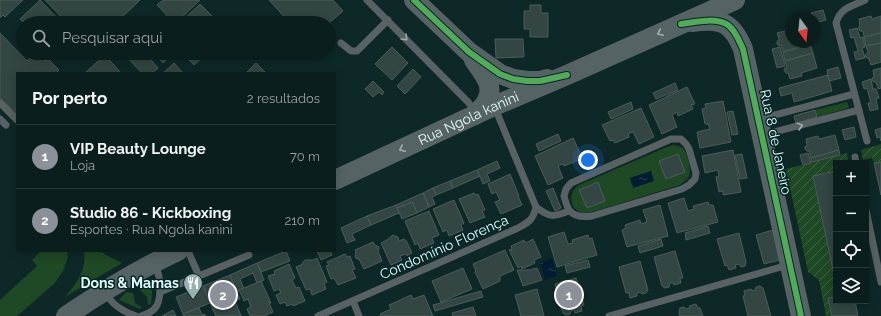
<!DOCTYPE html>
<html lang="pt">
<head>
<meta charset="utf-8">
<style>
  body { margin:0; font-family:Raleway,sans-serif; background:#132727; color:#f1f3f6 }
  .controls { position:absolute; right:12px; bottom:12px; display:grid; overflow:hidden; border-radius:0px; box-shadow:0 2px 10px #0003 }
  .controls button { width:36px; height:36px; display:grid; place-items:center; padding:0; border:0; border-bottom:1px solid #2a3c3c; background:#0a1e1e; color:#f1f3f6; font:20px sans-serif }
  .compass { position:absolute; left:785px; top:12px; width:36px; height:36px; border-radius:50%; background:#0a1e1e; box-shadow:0 2px 10px #0003; rotate:165deg }
  .you { position:absolute; left:588px; top:160px; width:14px; height:14px; margin:-10px; border:3px solid #fff; border-radius:50%; background:#1a73e8; box-shadow:0 0 0 6px #1a73e833 }
  .badge { display:grid; place-items:center; width:26px; height:26px; border-radius:50%; background:#8c9099; color:#fff; font-size:13px; font-weight:700 }
  .pin { position:absolute; translate:-50% -50%; border:2px solid #fff; box-shadow:0 1px 4px #0006 }
  .list { margin:0; padding:0; list-style:none }
  h2 { display:flex; justify-content:space-between; align-items:center; height:52px; margin:0; padding:0 16px; font-size:17px }
  h2 small { font-size:13px; font-weight:400; color:#99a2a4 }
  .list li { display:grid; grid-template-columns:26px 1fr auto; gap:12px; align-items:center; box-sizing:border-box; height:64px; padding:0 16px; border-top:1px solid #2a3c3c }
  .list b { display:block; font-size:15px; white-space:nowrap }
  .list p { margin:0; font-size:13px; white-space:nowrap; color:#99a2a4 }
  .list em { font-size:13px; font-style:normal; color:#99a2a4 }
  .icon { flex:none; width:22px; height:22px; fill:none; stroke:currentColor; stroke-width:2; stroke-linecap:round; stroke-linejoin:round }
  .map { position:relative; flex:none; width:881px; height:316px; overflow:hidden }
  .search { position:absolute; background:#0a1e1e; box-shadow:0 2px 10px #0003; left:16px; top:16px; width:320px; height:44px; display:flex; align-items:center; gap:10px; box-sizing:border-box; padding:0 14px; border-radius:22px; color:#99a2a4; font-size:15px }
  .panel { position:absolute; background:#0a1e1e; box-shadow:0 2px 10px #0003; left:16px; top:72px; width:320px; height:180px; border-radius:0px }
  .map>svg:first-child { display:block }
  .green { fill:#1f4825 }
  .garden { fill:url(#garden-furrows) }
  .water { fill:url(#water-ripples) }
  .building { fill:#334643; stroke:#4a5d5b }
  .lines { fill:none; stroke-linecap:round; stroke-linejoin:round }
  .lane { stroke:#586163; stroke-width:7 }
  .secondary { stroke:#566364; stroke-width:20 }
  .cycleway-casing { stroke:#052827; stroke-width:8 }
  .cycleway { stroke:#51ab58; stroke-width:6 }
  .oneway { stroke:#9caeae }
  .oneway2 { stroke:#9eaeae }
  .labels { text-anchor:middle; dominant-baseline:central; stroke-width:3; stroke-linejoin:round; paint-order:stroke }
  .street-label { font-size:14px; fill:#e3faf9; stroke:#052827 }
  .poi-label { font-size:14px; font-weight:bold; fill:#e3faf9; stroke:#052827; text-anchor:end }
</style>
</head>
<body>
<div class="map">
<svg width="881" height="316" viewBox="0 0 881 316">
  <defs>
    <pattern id="garden-furrows" width="10" height="10" patternUnits="userSpaceOnUse"><rect width="10" height="10" fill="#1f4825"/><path d="M-1 1l2-2M0 10L10 0M9 11l2-2" fill="none" stroke="#3f6345"/></pattern>
    <pattern id="water-ripples" width="26" height="14" patternUnits="userSpaceOnUse"><rect width="26" height="14" fill="#011c31"/><path d="M2 4q2-2 4 0t4 0M15 11q2-2 4 0t4 0" fill="none" stroke="#263e50"/></pattern>
  </defs>
  <rect width="100%" height="100%" fill="#0e2828"/>
  <!-- green -->
  <g class="green">
    <polygon points="847,102 849,108 817,117 815,110"/>
    <path d="M674 145C677 146 680 146 683 148 687 152 692 171 689 176 687 180 683 182 680 185L592 212C590 212 588 213 585 213 571 213 566 193 579 185L667 147Z"/>
    <polygon points="45,251 67,251 68,257 63,271 55,283 17,316 0,316 0,300 37,266 32,260 40,252"/>
    <path d="M84 251H100L106 255 122 263 65 297C76 284 87 270 84 251Z"/>
    <polygon points="153,281 151,304 148,305 147,297 140,290 143,283"/>
    <polygon points="126,292 133,293 135,303 142,307 140,309 119,300"/>
  </g>
  <!-- garden -->
  <g class="garden">
    <polygon points="881,144 881,162 874,163 872,158 863,160 861,150"/>
    <polygon points="847,153 849,163 836,163 836,171 813,176 836,279 836,297 828,298 832,316 826,316 819,280 808,272 786,169"/>
  </g>
  <!-- water -->
  <g class="water">
    <polygon points="651,171 654,181 633,188 630,178"/>
    <polygon points="552,258 557,276 545,280 540,262"/>
  </g>
  <!-- building -->
  <g class="building">
    <polygon points="0,0 23,0 5,17 3,15 0,18"/>
    <polygon points="40,0 62,23 24,23 20,19"/>
    <polygon points="45,0 140,0 116,23 67,23"/>
    <polygon points="163,0 200,0 176,23 174,23 157,5"/>
    <polygon points="269,0 333,0 343,11 329,23 290,23"/>
    <polygon points="200,4 213,17 208,22 209,23 180,23"/>
    <polygon points="530,5 541,5 541,13 548,13 548,37 530,37 530,29 524,29 524,11 530,11"/>
    <polygon points="823,10 826,20 815,23 815,18 813,18 811,13"/>
    <polygon points="871,16 872,19 881,16 881,33 864,37 863,31 860,31 859,30 859,26 860,25 859,19"/>
    <polygon points="857,28 860,38 863,37 865,47 862,48 865,58 856,60 854,52 858,51 854,37 851,38 849,30"/>
    <polygon points="789,30 790,33 791,33 791,42 810,42 810,44 783,52 781,45 779,46 777,44 777,42 779,39 777,33"/>
    <polygon points="0,33 27,61 33,55 31,53 37,53 45,61 47,58 59,70 56,73 17,73 17,113 16,114 0,98"/>
    <polygon points="881,33 881,43 866,46 864,37"/>
    <polygon points="495,39 523,39 524,57 496,58"/>
    <polygon points="881,43 881,62 871,65 869,59 867,58 865,56 867,53 868,52 866,46"/>
    <polygon points="810,44 813,53 785,61 783,52"/>
    <polygon points="392,47 408,63 392,80 375,64"/>
    <polygon points="780,47 785,66 777,68 772,49"/>
    <polygon points="123,53 174,53 163,63 156,55 151,60 158,68 152,73 142,73"/>
    <polygon points="182,53 207,53 194,65"/>
    <polygon points="813,53 817,68 801,73 802,76 790,79 788,73 786,73 784,70 785,68 787,67 785,61"/>
    <polygon points="105,55 121,73 85,73"/>
    <polygon points="174,63 183,73 163,73"/>
    <polygon points="256,63 266,73 246,73"/>
    <polygon points="838,67 841,78 829,81 827,70"/>
    <polygon points="881,68 881,88 878,89 876,82 874,82 872,80 872,78 874,76 873,70"/>
    <polygon points="413,69 421,77 405,94 397,86"/>
    <polygon points="828,75 832,91 794,102 792,93 781,96 779,88"/>
    <polygon points="871,79 873,89 876,89 879,98 876,99 878,109 870,111 868,103 871,103 867,88 864,89 862,82"/>
    <polygon points="373,81 384,92 382,95 379,92 373,97 365,89"/>
    <polygon points="675,83 678,90 656,99 653,93"/>
    <polygon points="687,87 695,104 691,105 693,109 678,116 677,112 672,115 677,127 662,134 649,105"/>
    <polygon points="723,101 731,142 700,148 697,132 710,129 708,124 705,124 702,109 706,108 705,104"/>
    <polygon points="631,102 633,109 611,119 608,112"/>
    <polygon points="641,108 654,137 639,144 633,132 628,134 629,137 615,143 613,140 610,141 602,125"/>
    <polygon points="815,110 817,117 796,123 794,116"/>
    <polygon points="733,111 738,134 732,135 727,112"/>
    <polygon points="854,127 856,137 845,140 842,130"/>
    <polygon points="881,128 881,141 880,137 877,138 875,130"/>
    <polygon points="558,134 561,141 539,151 536,144"/>
    <polygon points="835,135 839,150 811,158 809,151 807,151 805,149 805,147 807,145 806,139 818,136 819,139"/>
    <polygon points="573,138 581,155 577,157 579,160 564,166 563,164 558,166 563,178 548,185 535,156"/>
    <polygon points="733,150 741,192 723,195 723,191 719,192 716,177 719,176 718,170 705,173 702,156"/>
    <polygon points="839,150 840,155 812,162 811,158"/>
    <polygon points="808,153 811,163 803,165 800,155"/>
    <polygon points="678,154 685,172 666,179 659,161"/>
    <polygon points="742,154 747,178 740,179 735,155"/>
    <polygon points="497,161 500,168 487,174 490,181 483,184 477,170"/>
    <polygon points="881,162 881,195 874,163"/>
    <polygon points="477,170 480,176 453,188 450,181"/>
    <polygon points="836,171 836,279 835,279 813,176"/>
    <polygon points="510,174 519,196 518,196 522,205 501,214 495,202 500,200 496,192 492,194 488,184"/>
    <polygon points="450,181 453,188 436,195 433,188"/>
    <polygon points="598,182 605,201 587,208 579,190"/>
    <polygon points="433,188 436,195 432,197 435,204 429,207 423,193"/>
    <polygon points="553,188 561,208 555,211 546,191"/>
    <polygon points="423,193 429,207 417,213 412,202 397,208 396,205"/>
    <polygon points="474,193 476,195 478,194 485,210 482,211 485,217 470,223 459,199"/>
    <polygon points="684,198 688,211 694,209 693,206 708,202 709,205 713,205 718,222 677,233 668,203"/>
    <polygon points="454,200 464,223 461,225 463,230 449,236 447,230 443,232 433,209"/>
    <polygon points="412,202 417,213 402,219 397,208"/>
    <polygon points="396,205 399,213 371,225 367,216"/>
    <polygon points="660,205 668,236 627,247 622,230 626,228 625,225 640,220 641,224 647,222 643,210"/>
    <polygon points="429,211 439,235 432,238 434,243 420,249 418,243 415,245 405,221"/>
    <polygon points="367,216 371,225 352,234 355,240 347,243 341,228"/>
    <polygon points="708,226 710,233 686,240 685,233"/>
    <polygon points="773,230 780,260 764,264 756,235"/>
    <polygon points="564,232 568,244 573,243 572,240 588,235 589,239 592,238 597,255 557,267 548,237"/>
    <polygon points="739,233 746,262 745,266 741,267 739,264 735,265 736,268 729,270 727,265 725,266 717,239"/>
    <polygon points="393,235 398,237 399,241 404,239 407,242 412,253 407,256 406,254 400,256 402,260 391,265 381,243 387,240"/>
    <polygon points="533,239 541,257 534,260 535,263 522,269 521,266 518,268 509,250 512,249 511,246 524,240 526,243"/>
    <polygon points="661,239 663,246 640,253 638,246"/>
    <polygon points="373,242 375,245 379,247 379,249 378,251 382,261 364,269 359,259 357,259 355,257 356,253 355,250"/>
    <polygon points="505,250 514,270 500,276 500,281 483,289 475,272 476,271 473,264"/>
    <polygon points="286,251 290,261 261,272 257,263"/>
    <polygon points="317,251 330,251 332,255 321,260"/>
    <polygon points="675,251 683,278 680,278 681,283 674,285 673,283 670,283 669,287 665,288 662,286 654,257"/>
    <polygon points="345,254 347,257 350,256 355,269 352,270 356,278 338,285 334,278 331,279 326,266 329,265 327,262"/>
    <polygon points="317,258 327,282 324,284 326,289 312,295 310,289 306,290 296,267 301,265 305,260 313,260"/>
    <polygon points="588,260 590,267 567,273 565,266"/>
    <polygon points="640,261 648,290 646,293 642,294 640,292 637,293 637,296 630,298 629,293 626,293 619,267"/>
    <polygon points="257,263 264,280 257,283 253,273 240,279 244,289 237,291 230,275"/>
    <polygon points="289,264 295,278 292,280 296,288 299,287 305,301 293,306 292,304 287,306 285,302 280,304 276,295 281,293 279,289 274,291 268,276 275,274 274,271"/>
    <polygon points="463,268 472,289 441,302 432,281"/>
    <polygon points="537,268 542,280 523,286 517,270 529,270"/>
    <polygon points="230,275 240,299 213,310 203,286"/>
    <polygon points="576,278 584,305 581,306 582,311 575,313 574,310 571,311 570,314 566,315 563,313 555,284"/>
    <polygon points="261,281 271,303 269,303 273,312 264,316 250,316 247,309 251,307 248,299 244,301 239,290"/>
    <polygon points="203,286 210,303 183,314 176,297"/>
    <polygon points="760,286 763,288 771,316 748,316 743,296 745,295 744,291 751,289 752,291 755,290 756,287"/>
    <polygon points="537,289 544,316 521,316 515,295"/>
    <polygon points="481,291 483,297 435,311 433,305"/>
    <polygon points="411,295 413,299 424,295 433,316 381,316 380,314 391,309 389,305"/>
    <polygon points="836,297 836,301 855,301 858,316 832,316 828,298"/>
    <polygon points="235,301 241,316 216,316 213,310"/>
    <polygon points="696,304 698,308 700,308 703,316 680,316 679,312 680,308 684,307 686,309 690,308 689,306"/>
    <polygon points="473,307 476,316 453,316 452,313"/>
    <polygon points="199,308 202,315 205,314 205,316 184,316 183,314"/>
    <polygon points="173,310 176,316 162,316"/>
  </g>
  <g class="lines">
    <!-- lane -->
    <g class="lane">
      <polyline points="367,0 468,102 471,106 474,113"/>
      <path d="M865 0C851 7 841 7 836 23L867 141"/>
      <polyline points="341,43 351,51 357,51 388,20"/>
      <polyline points="0,103 17,120"/>
      <polyline points="495,108 536,207"/>
      <polyline points="0,119 6,125"/>
      <polyline points="760,119 854,94"/>
      <polyline points="762,135 859,110"/>
      <path d="M671 139H681L686 144 689 149 696 173 695 179 689 185 682 189 592 216C585 217 575 217 570 211 567 208 565 200 564 196L566 189 571 183Z"/>
      <polyline points="855,157 856,163"/>
      <polyline points="866,210 881,282"/>
      <polyline points="188,251 199,276 249,255"/>
      <path d="M153 264C160 272 160 282 160 292L199 276"/>
      <path d="M106 292C110 304 124 312 136 316"/>
      <polyline points="353,301 359,316"/>
      <path d="M141 316C155 312 159 306 160 292"/>
      <path d="M318 316 518 228C529 222 533 220 536 207 550 218 553 217 569 211"/>
      <polyline points="609,316 788,265"/>
    </g>
    <!-- secondary -->
    <g class="secondary">
      <polyline points="414,0 469,52 500,74 513,79 527,81 540,81 547,79"/>
      <path d="M692 22C721 18 732 22 743 49L801 316"/>
      <path d="M474 60C482 72 495 85 487 100 485 106 479 110 475 115"/>
      <path id="s1" d="M335 180 494 106 567 75 735 0"/>
      <path d="M66 316C102 292 139 269 178 251"/>
    </g>
    <!-- cycleway casing -->
    <g class="cycleway-casing">
      <g id="cycleway">
        <polyline points="414,0 469,52 500,74 513,79 527,81 540,81 567,75"/>
        <path d="M681 24C694 22 716 17 728 25 736 31 739 41 743 49L801 316"/>
      </g>
    </g>
    <!-- cycleway -->
    <use href="#cycleway" class="cycleway"/>
  </g>
  <!-- one-way arrows -->
  <defs><path id="oneway-chevron" d="M-2-3.5L2.5 0L-2 3.5" fill="none" stroke-width="1.6" stroke-linecap="round" stroke-linejoin="round"/></defs>
  <g class="oneway">
    <use href="#oneway-chevron" transform="translate(660 33) rotate(155)"/>
    <use href="#oneway-chevron" transform="translate(402 149) rotate(155)"/>
  </g>
  <g class="oneway2">
    <use href="#oneway-chevron" transform="translate(405 38) rotate(45)"/>
    <use href="#oneway-chevron" transform="translate(800 126) rotate(-15)"/>
  </g>
  <!-- icons -->
  <defs>
    <g id="restaurant-pin" transform="scale(1)"><path d="M0 17L-7.5 6A9.5 9.5 0 1 1 7.5 6Z" fill="#98b0b0" stroke="#052827"/><path d="M-5-6h1v4h1v-4h1v4h1v-4h1v5L-1.5 .5V6h-2V.5L-5-1ZM5-6V6H3V1.5H1.5Q1.5-4 5-6Z" fill="#fff"/></g>
  </defs>
  <g fill-rule="evenodd">
    <use href="#restaurant-pin" x="193" y="283"/>
  </g>
  <g class="labels">
    <!-- street labels -->
    <g class="street-label">
      <text stroke="none"><textPath href="#s1" startOffset="147">Rua Ngola kanini</textPath></text>
      <text transform="translate(776 142) rotate(78)">Rua 8 de Janeiro</text>
      <text transform="translate(444 247) rotate(-24)">Condomínio Florença</text>
    </g>
    <!-- poi labels -->
    <g class="poi-label">
      <text x="179" y="283">Dons &amp; Mamas</text>
    </g>
  </g>
</svg>
<div class="controls">
<button>+</button>
<button>−</button>
<button><svg class="icon" aria-label="locate" viewBox="0 0 24 24"><circle cx="12" cy="12" r="6"/><path d="M12 2v4M12 18v4M2 12h4M18 12h4"/></svg></button>
<button><svg class="icon" aria-label="layers" viewBox="0 0 24 24"><path d="M12 4l9 5-9 5-9-5zM3 14l9 5 9-5"/></svg></button>
</div>
<svg class="compass" viewBox="-18 -18 36 36"><path d="M0-13l5 13h-10z" fill="#e53935"/><path d="M0 13l5-13h-10z" fill="#99a2a4"/></svg>
<div class="you"></div>
<div class="pin badge" style="left:569px;top:295px">1</div>
<div class="pin badge" style="left:223px;top:295px">2</div>
<div class="search"><svg class="icon" aria-label="search" viewBox="0 0 24 24"><circle cx="10" cy="10" r="6"/><path d="M15 15l6 6"/></svg>Pesquisar aqui</div>
<section class="panel">
<h2>Por perto<small>2 resultados</small></h2>
<ul class="list">
<li><span class="badge">1</span><div><b>VIP Beauty Lounge</b><p>Loja</p></div><em>70 m</em></li>
<li><span class="badge">2</span><div><b>Studio 86 - Kickboxing</b><p>Esportes · Rua Ngola kanini</p></div><em>210 m</em></li>
</ul>
</section>
</div>
</body>
</html>
